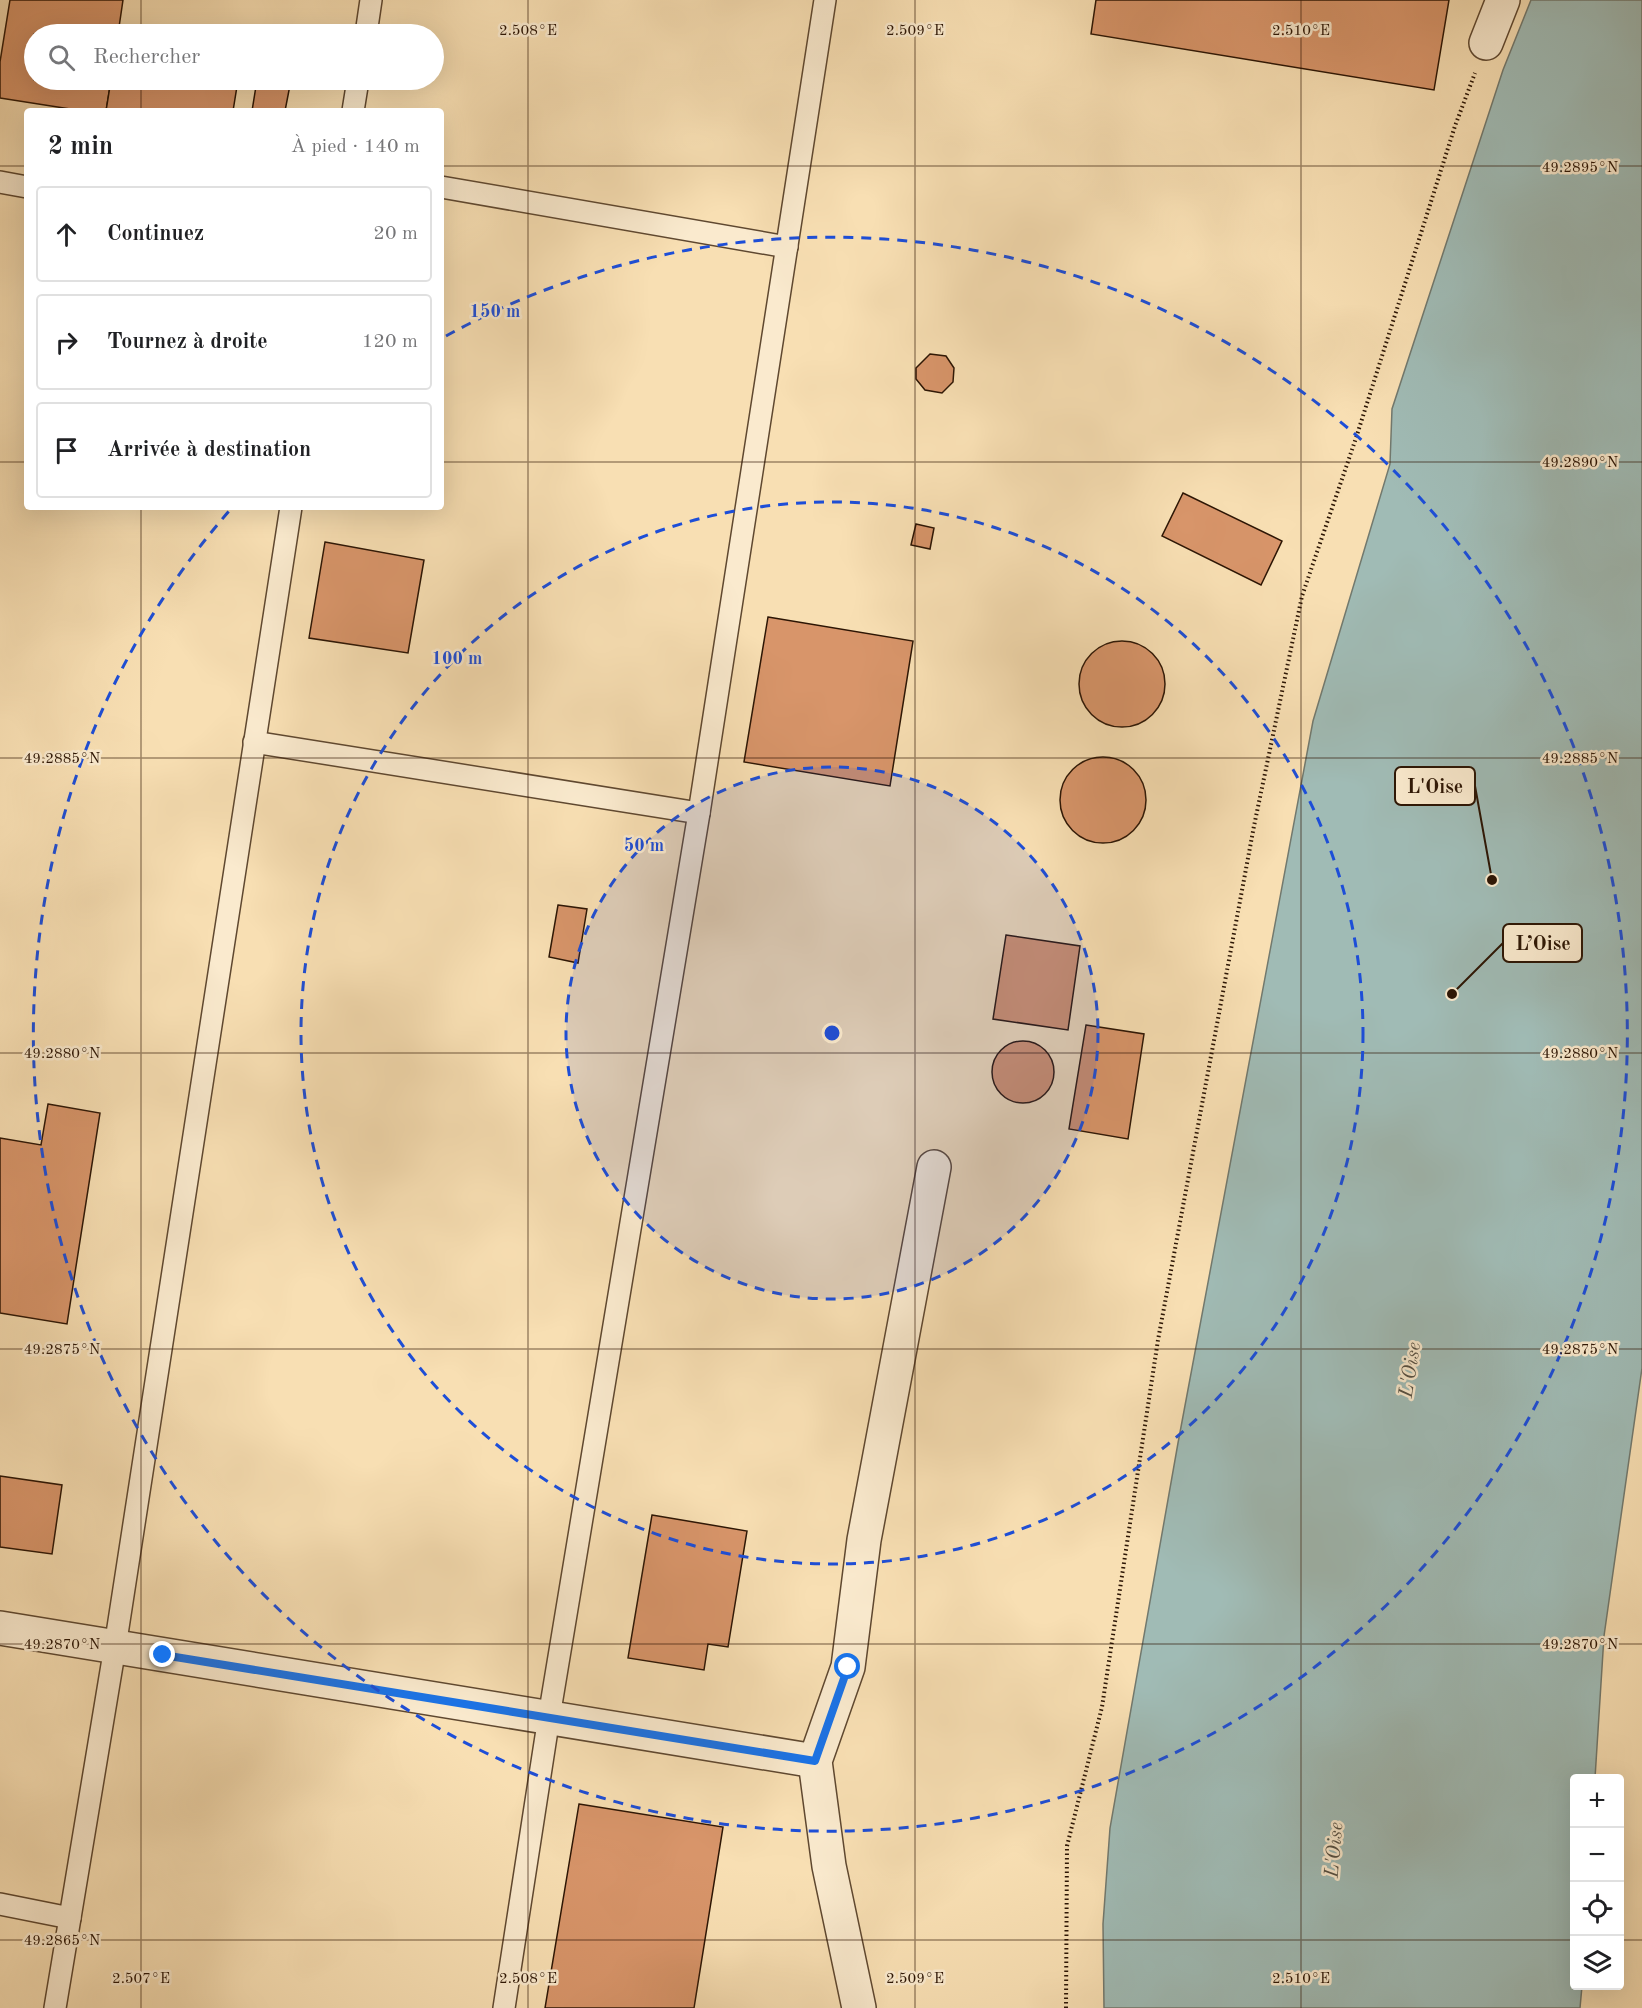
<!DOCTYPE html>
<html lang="fr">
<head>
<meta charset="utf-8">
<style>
  body { margin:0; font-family:"Old Standard TT",serif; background:#f2f2f2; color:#202124 }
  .controls { position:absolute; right:18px; bottom:18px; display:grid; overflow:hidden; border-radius:6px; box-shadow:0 6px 24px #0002 }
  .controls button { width:54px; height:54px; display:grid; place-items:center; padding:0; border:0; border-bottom:2px solid #e0e0e0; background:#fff; color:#202124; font:30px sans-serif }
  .stop { position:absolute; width:18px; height:18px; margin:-14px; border:4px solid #1a73e8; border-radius:50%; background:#fff }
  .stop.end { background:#1a73e8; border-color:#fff; box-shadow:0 2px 6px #0008 }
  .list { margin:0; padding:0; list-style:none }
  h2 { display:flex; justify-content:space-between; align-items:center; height:78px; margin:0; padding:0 24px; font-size:26px }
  h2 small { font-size:20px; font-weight:400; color:#757577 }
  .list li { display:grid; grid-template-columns:39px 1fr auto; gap:18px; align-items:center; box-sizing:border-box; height:96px; margin:0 12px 12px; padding:0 12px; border:2px solid #e0e0e0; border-radius:6px }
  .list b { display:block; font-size:22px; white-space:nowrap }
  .list em { font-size:20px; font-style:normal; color:#757577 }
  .icon { flex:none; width:33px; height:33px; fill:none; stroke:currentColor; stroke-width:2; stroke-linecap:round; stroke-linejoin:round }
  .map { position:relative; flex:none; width:1642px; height:2008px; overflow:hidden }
  .search { position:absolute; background:#fff; box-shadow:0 6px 24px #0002; left:24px; top:24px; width:420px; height:66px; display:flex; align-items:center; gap:15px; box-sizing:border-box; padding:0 21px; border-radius:33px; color:#757577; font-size:22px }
  .panel { position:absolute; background:#fff; box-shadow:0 6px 24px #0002; left:24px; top:108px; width:420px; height:402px; border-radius:6px }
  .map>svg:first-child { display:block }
  .water { fill:#a0bbb5; stroke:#72796e; stroke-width:1.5 }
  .building { fill:#d8956a; stroke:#2c1504; stroke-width:1.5 }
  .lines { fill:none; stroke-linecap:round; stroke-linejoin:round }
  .service-casing { stroke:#5f4830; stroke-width:24 }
  .minor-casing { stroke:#5f4830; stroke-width:36 }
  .path { stroke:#2c1504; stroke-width:4; stroke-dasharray:1.5 3; stroke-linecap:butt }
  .service { stroke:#faeace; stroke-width:21 }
  .minor { stroke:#faeace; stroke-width:33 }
  .route { stroke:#1a73e8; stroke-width:8 }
  .ticks { fill:none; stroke:#2c1504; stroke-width:1.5; stroke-opacity:0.45 }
  .ring { fill:none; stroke:#1d4ed8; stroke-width:3; stroke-dasharray:10 8 }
  .labels { text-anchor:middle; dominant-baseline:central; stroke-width:5; stroke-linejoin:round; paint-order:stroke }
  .water-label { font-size:20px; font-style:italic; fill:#554f42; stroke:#faeace }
  .ticks-label { font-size:15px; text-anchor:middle; fill:#2c1504; stroke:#faeace; stroke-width:5; stroke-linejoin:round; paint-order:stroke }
  .centre { fill:#1d4ed8; stroke:#faeace; stroke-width:3 }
  .ring-label { font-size:18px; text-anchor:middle; font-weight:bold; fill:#1d4ed8; stroke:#faeace; stroke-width:5; stroke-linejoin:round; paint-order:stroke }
  .leader { fill:none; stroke:#2c1504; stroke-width:2 }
  .callout-dot { fill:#2c1504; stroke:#faeace; stroke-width:2 }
  .callout { fill:#faeace; stroke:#2c1504; stroke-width:2 }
  .callout-label { font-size:20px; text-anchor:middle; font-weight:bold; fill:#2c1504 }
</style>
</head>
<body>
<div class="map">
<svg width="1642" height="2008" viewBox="0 0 1642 2008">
  <rect width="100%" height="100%" fill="#f8dfb3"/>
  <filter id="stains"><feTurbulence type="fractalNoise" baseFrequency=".00333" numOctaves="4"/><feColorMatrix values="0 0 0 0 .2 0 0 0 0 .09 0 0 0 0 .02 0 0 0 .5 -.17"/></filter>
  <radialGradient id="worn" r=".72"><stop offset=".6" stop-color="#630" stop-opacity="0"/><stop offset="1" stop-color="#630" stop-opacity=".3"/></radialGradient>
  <!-- water -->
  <polygon class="water" points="1531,0 1642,0 1642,1368 1604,1636 1595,1778 1574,1778 1574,1986 1582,1986 1580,2008 1104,2008 1103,1924 1110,1828 1178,1443 1313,721 1390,464 1392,409 1503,70"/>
  <!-- building -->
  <g class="building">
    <polygon points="10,0 123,0 118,34 34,34 34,80 111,80 106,111 83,111 0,98 0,62"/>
    <polygon points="1096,0 1449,0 1434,90 1091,34"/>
    <polygon points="111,80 238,80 233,111 106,111"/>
    <polygon points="257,80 291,80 285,111 252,111"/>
    <polygon points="930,354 946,356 954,368 953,382 942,393 925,390 916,379 916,368"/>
    <polygon points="1183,493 1282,541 1261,585 1162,536"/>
    <polygon points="916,524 934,528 930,549 911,545"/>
    <polygon points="325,542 424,560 408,653 309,638"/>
    <polygon points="768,617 913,641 890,786 744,762"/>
    <circle cx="1122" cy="684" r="43"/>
    <circle cx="1103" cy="800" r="43"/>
    <polygon points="558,905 587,909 578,963 549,957"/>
    <polygon points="1006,935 1080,946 1068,1030 993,1019"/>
    <polygon points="1086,1025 1144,1034 1128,1139 1069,1129"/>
    <circle cx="1023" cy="1072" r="31"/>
    <polygon points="48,1104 100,1113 67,1324 0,1313 0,1138 41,1145"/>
    <polygon points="0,1476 62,1485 52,1554 0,1547"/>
    <polygon points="652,1515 747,1531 728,1647 708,1644 704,1670 628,1658"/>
    <polygon points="579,1804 723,1827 694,2008 545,2008"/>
  </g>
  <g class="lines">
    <!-- service casing -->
    <g class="service-casing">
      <g id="service">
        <polyline points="366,34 371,0"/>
        <polyline points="353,111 358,80"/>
        <polyline points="0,182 27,187"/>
        <polyline points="441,187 787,247"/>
        <polyline points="254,742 699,813"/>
        <polyline points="0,1904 70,1918"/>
        <polyline points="55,2008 115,1647 291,507"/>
        <polyline points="504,2008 549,1717 699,813 825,0"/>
      </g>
    </g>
    <!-- minor casing -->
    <g class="minor-casing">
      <g id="minor">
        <polyline points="1486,43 1503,0"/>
        <polyline points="0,1628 815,1761"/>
        <polyline points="859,2008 829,1866 815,1761 848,1667 864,1540 934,1167"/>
      </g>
    </g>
    <!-- path -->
    <polyline class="path" points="1066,2008 1067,1846 1102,1707 1158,1340 1254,826 1302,596 1356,438 1455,126 1475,73"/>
    <!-- service -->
    <use href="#service" class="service"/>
    <!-- minor -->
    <use href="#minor" class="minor"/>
  </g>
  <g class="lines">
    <!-- route -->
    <polyline class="route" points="163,1655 815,1761 848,1667"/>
  </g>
  <!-- ticks -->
  <path class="ticks" d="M141 0V34M528 0V2008M915 0V2008M1301 0V2008M141 80V111M0 166H27M441 166H1642M0 462H27M441 462H1642M141 507V2008M0 758H1642M0 1053H1642M0 1349H1642M0 1644H1642M0 1940H1574M1620 1940H1642"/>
  <!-- distance rings -->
  <circle cx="832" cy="1033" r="266" fill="#1d4ed8" fill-opacity=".12"/>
  <g class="ring">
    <circle cx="832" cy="1033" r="266"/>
    <circle cx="832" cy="1033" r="531"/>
    <path d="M446 336A797 797 0 1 1 230 510"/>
  </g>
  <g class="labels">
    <!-- water labels -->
    <g class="water-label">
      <text transform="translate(1411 1370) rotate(-81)">L'Oise</text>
      <text transform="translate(1335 1850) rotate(-85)">L'Oise</text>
    </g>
  </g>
  <g class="ticks-label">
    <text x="528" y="35">2.508°E</text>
    <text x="915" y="35">2.509°E</text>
    <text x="1301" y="35">2.510°E</text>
    <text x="1580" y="172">49.2895°N</text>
    <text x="1580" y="467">49.2890°N</text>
    <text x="62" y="763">49.2885°N</text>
    <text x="1580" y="763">49.2885°N</text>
    <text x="62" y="1058">49.2880°N</text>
    <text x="1580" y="1058">49.2880°N</text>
    <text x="62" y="1354">49.2875°N</text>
    <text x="1580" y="1354">49.2875°N</text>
    <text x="62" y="1649">49.2870°N</text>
    <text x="1580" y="1649">49.2870°N</text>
    <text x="62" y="1945">49.2865°N</text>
    <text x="141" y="1983">2.507°E</text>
    <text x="528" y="1983">2.508°E</text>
    <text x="915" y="1983">2.509°E</text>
    <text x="1301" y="1983">2.510°E</text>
  </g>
  <circle cx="832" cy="1033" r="9" class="centre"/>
  <g class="ring-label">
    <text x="495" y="317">150 m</text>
    <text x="457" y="664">100 m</text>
    <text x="644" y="851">50 m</text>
  </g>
  <!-- callouts -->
  <path class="leader" d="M1492 880L1475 786M1452 994L1503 943"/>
  <g class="callout-dot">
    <circle cx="1492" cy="880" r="6"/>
    <circle cx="1452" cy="994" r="6"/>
  </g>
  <g class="callout">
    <rect x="1395" y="767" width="80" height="38" rx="6"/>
    <rect x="1503" y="924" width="79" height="38" rx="6"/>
  </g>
  <g class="callout-label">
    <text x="1435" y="793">L'Oise</text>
    <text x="1543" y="950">L’Oise</text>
  </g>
  <rect width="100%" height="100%" filter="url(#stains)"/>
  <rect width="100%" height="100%" fill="url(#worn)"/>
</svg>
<div class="controls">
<button>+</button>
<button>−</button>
<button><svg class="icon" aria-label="locate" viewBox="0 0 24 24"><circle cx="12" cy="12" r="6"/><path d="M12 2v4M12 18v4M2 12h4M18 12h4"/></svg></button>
<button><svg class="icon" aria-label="layers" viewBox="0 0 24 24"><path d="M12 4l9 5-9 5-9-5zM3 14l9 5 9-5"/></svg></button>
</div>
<div class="stop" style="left:848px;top:1667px"></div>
<div class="stop end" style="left:163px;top:1655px"></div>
<div class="search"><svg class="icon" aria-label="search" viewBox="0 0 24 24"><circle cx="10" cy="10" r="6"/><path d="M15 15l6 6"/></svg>Rechercher</div>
<section class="panel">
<h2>2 min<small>À pied · 140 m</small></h2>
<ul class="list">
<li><svg class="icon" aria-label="ahead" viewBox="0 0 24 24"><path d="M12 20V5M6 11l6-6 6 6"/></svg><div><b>Continuez</b></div><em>20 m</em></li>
<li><svg class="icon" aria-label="right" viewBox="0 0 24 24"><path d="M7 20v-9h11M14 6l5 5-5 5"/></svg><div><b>Tournez à droite</b></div><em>120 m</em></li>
<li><svg class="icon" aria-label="arrive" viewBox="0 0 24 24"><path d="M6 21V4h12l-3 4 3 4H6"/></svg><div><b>Arrivée à destination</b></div></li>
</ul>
</section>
</div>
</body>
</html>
